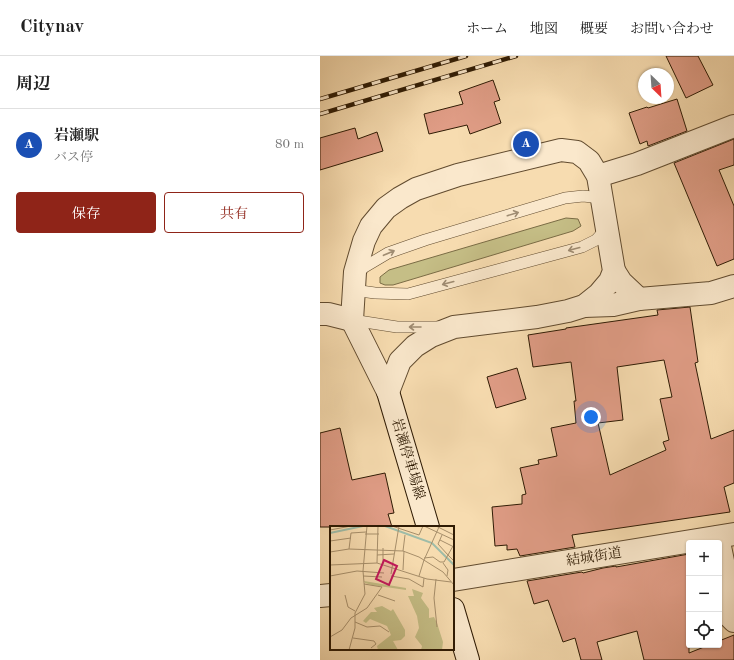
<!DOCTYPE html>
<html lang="ja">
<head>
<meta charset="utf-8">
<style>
  body { margin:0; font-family:"Old Standard TT","Noto Serif JP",serif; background:#f2f2f2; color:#222 }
  .controls { position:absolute; right:12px; bottom:12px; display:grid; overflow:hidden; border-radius:4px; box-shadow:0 1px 3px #0004 }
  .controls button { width:36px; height:36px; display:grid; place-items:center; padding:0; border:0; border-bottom:1px solid #e0e0e0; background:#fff; color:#222; font:20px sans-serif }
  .compass { position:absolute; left:318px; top:12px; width:36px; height:36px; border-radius:50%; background:#fff; box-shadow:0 1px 3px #0004; rotate:155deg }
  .you { position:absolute; left:271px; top:361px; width:14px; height:14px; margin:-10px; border:3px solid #fff; border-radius:50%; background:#1a73e8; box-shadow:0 0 0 6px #1a73e833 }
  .badge { display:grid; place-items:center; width:26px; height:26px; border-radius:50%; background:#8f2418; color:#fff; font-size:13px; font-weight:700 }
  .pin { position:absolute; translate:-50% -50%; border:2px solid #fff; box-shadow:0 1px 4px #0006 }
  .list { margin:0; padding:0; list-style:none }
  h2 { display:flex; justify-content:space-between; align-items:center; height:52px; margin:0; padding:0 16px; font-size:17px }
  h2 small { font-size:13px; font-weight:400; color:#767676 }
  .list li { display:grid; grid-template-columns:26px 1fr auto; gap:12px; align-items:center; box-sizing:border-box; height:72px; padding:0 16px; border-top:1px solid #e0e0e0 }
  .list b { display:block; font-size:15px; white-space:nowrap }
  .list p { margin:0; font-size:13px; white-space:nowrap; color:#767676 }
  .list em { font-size:13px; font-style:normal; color:#767676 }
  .actions { display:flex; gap:8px; padding:12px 16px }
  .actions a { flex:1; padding:9px 0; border:1px solid #8f2418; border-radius:4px; text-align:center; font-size:14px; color:#8f2418 }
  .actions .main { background:#8f2418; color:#fff }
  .icon { flex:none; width:22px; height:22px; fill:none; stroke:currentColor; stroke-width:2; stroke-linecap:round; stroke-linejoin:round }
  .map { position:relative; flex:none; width:414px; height:604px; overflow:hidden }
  header { display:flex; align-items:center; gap:24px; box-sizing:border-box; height:56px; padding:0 20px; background:#fff; border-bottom:1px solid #e0e0e0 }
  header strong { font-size:19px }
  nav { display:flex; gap:22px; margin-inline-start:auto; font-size:14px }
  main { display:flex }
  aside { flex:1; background:#fff }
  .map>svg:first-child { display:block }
  .green { fill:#c5be86; stroke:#7a6c45 }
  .building { fill:#df9c85; stroke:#2f1b04; fill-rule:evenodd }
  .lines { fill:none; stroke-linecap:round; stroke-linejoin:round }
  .service-casing { stroke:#614b2f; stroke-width:12 }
  .minor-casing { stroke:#614b2f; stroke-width:24 }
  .tertiary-casing { stroke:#614b2f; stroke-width:24 }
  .secondary-casing { stroke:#2f1b04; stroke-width:24 }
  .service { stroke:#fae8cc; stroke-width:11 }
  .minor { stroke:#fae8cc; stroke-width:22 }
  .tertiary { stroke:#fae8cc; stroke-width:22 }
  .secondary { stroke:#fae8cc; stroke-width:22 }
  .rail-casing { stroke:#2f1b04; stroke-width:4.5 }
  .rail { stroke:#fae8cc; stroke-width:3; stroke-dasharray:9; stroke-linecap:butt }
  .oneway { stroke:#9f8c72 }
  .labels { text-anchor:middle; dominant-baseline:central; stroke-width:3; stroke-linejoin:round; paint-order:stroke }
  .street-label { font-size:14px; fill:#2f1b04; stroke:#fae8cc }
  .inset-river { fill:none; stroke:#9ebca8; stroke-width:2 }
  .inset-road { fill:none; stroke:#a78f6b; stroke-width:1 }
  .view { fill:#c2185b; fill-opacity:0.15; stroke:#c2185b; stroke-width:2 }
  .inset-edge { fill:none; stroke:#2f1b04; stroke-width:2 }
</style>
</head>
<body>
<header>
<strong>Citynav</strong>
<nav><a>ホーム</a><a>地図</a><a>概要</a><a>お問い合わせ</a></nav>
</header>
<main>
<aside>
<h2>周辺<small></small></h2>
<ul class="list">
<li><span class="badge" style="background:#1a4fb4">A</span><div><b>岩瀬駅</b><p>バス停</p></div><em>80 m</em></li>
</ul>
<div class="actions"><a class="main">保存</a><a>共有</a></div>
</aside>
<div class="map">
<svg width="414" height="604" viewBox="0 0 414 604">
  <rect width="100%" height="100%" fill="#f7dcb0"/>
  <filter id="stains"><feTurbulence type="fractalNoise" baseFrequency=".005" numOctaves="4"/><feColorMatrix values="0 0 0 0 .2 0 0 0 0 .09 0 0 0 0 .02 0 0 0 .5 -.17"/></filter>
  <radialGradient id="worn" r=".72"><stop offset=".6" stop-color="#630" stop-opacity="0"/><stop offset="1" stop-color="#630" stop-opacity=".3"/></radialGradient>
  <!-- green -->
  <polygon class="green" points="246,162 258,163 261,170 253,175 73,229 65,229 60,227 60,221 69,214"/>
  <!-- building -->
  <g class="building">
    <polygon points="346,0 378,0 393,29 366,42"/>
    <polygon points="173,24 180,44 174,46 181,67 150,78 147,69 109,78 104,58 143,48 139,36"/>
    <polygon points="357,43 367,75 328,90 327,85 320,88 309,57 327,51 328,52"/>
    <polygon points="35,72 38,83 57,76 63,95 0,114 0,82"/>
    <polygon points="414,83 414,109 399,114 414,150 414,203 397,210 354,107"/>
    <path d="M370 251 378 306 375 307 391 383 414 374V427L404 431 410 456 252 479 255 491 200 500 197 493 187 494V489L175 490 172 451 202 448V439L206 438 200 412 219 408 218 404 237 400 231 372 256 367 254 345H256L251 306 213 311 208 279 246 273V272L338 259 337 254ZM344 304 352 341 340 343 349 384 343 386 346 394 290 419 278 367 303 364 297 311Z"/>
    <polygon points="197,312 206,343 176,352 167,321"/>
    <polygon points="20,372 32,424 65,417 74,457 68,458 72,471 0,471 0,377"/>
    <polygon points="369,498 369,597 389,589 399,589 399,585 414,579 414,604 324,604 317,575 277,586 282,604 261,604 255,582 243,586 228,544 214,548 207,525 262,516 263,517 283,512 296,510 296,511"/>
  </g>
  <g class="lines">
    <!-- service casing -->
    <g class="service-casing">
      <g id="service">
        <polyline points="36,216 68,197 105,184 245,142 263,140 282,142"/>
        <polyline points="33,234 55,237 88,238 262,191 276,184 286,173"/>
        <polyline points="32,264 77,271 120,271"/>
      </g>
    </g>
    <!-- minor casing -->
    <g class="minor-casing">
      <g id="minor">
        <polyline points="278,120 317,108 414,70"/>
        <polyline points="294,215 301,226 319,243"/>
        <polyline points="264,250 293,249 319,243 391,237 414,230"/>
        <polyline points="0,258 8,258 32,264"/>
        <polyline points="398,481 411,544 410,561 414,565"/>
        <polyline points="133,524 414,478"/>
        <polyline points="0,540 11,539"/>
      </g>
    </g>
    <!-- tertiary casing -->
    <g class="tertiary-casing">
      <polygon id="tertiary" points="241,94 257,96 269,105 278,120 294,215 290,225 279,238 264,250 248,255 217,261 134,271 111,280 95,290 80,305 68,336 32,264 35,216 44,185 51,170 66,152 80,142 96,133 138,119"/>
    </g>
    <!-- secondary casing -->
    <g class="secondary-casing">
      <g id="secondary">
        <polyline points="68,336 108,471"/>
        <polyline points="133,553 148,604"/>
      </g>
    </g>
    <!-- service -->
    <use href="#service" class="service"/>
    <!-- minor -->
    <use href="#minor" class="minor"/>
    <!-- tertiary -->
    <use href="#tertiary" class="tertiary"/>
    <!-- secondary -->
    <use href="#secondary" class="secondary"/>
    <!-- rail casing -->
    <g class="rail-casing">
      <g id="rail">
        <polyline points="0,43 146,0"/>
        <polyline points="0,58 196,0"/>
      </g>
    </g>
    <!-- rail -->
    <use href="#rail" class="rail"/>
  </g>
  <!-- one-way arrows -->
  <defs><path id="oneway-shaft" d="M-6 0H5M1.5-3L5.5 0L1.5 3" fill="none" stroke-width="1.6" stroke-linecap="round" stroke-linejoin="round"/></defs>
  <g class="oneway">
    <use href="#oneway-shaft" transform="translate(193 158) rotate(-17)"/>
    <use href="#oneway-shaft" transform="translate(254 193) rotate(165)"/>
    <use href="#oneway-shaft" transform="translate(69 197) rotate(-23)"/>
    <use href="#oneway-shaft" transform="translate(128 227) rotate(165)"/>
    <use href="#oneway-shaft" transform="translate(95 271) rotate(-180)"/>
  </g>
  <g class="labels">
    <!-- street labels -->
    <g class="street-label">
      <text transform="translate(88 403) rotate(73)">岩瀬停車場線</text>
      <text transform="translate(274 501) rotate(-9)">結城街道</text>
    </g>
  </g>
  <!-- overview -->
  <g transform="translate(10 470)">
    <rect width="124" height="124" fill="#f7dcb0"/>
    <path d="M34 55 76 62V64L42 59 35 57ZM82 63 93 67 91 72 99 83V92L104 91 107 97 113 116 112 124H91L92 120 85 111 89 102 87 90 78 70H84ZM52 80 61 85 63 83 75 104V110L71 114 63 115 68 124H48L47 120 61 109 57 100 40 93 36 97 33 95 41 86H47L44 82Z" fill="#c5be86"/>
    <path class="inset-river" d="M55 0 102 17 124 39M0 7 33 0"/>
    <path class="inset-road" d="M62 0 89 9 93 0M94 0 124 14M106 0 124 9M0 4 21 0M35 8H49M110 14 124 21M0 15 21 12M123 20 118 29 124 35M19 23 21 7 36 6M73 25 75 9M0 26 19 23 73 25 89 31 113 46 124 59M47 29 64 28M94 32 103 31 110 36H114L118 29 108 18 112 9M47 37 48 0M113 37 118 44 117 50M53 38V22M0 39 47 37 97 53 121 56M73 44 74 25M61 48 69 0M0 50 27 45 54 47M33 50 52 51M61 50 79 53 93 61 94 52M89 50 94 34 109 1M106 53 104 72 107 101M15 69 18 81 25 85M48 69 65 75M25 96 37 101 50 100 59 106M0 111 12 104 21 92 37 82 52 61 34 58M23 112 44 115 46 118 41 122M19 124 25 102V87L35 68 33 45 37 0"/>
    <path class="view" d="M54 34 67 40 59 59 46 53Z"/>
    <rect width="124" height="124" class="inset-edge"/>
  </g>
  <rect width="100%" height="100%" filter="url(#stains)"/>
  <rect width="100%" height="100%" fill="url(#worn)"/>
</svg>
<div class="controls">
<button>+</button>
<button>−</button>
<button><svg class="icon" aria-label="locate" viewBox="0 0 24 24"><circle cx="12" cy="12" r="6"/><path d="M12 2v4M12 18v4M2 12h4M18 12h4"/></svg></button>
</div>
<svg class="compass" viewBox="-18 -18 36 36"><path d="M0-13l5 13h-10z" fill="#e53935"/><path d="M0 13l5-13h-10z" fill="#767676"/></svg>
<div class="you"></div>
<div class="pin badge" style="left:206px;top:88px;background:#1a4fb4">A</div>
</div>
</main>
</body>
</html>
